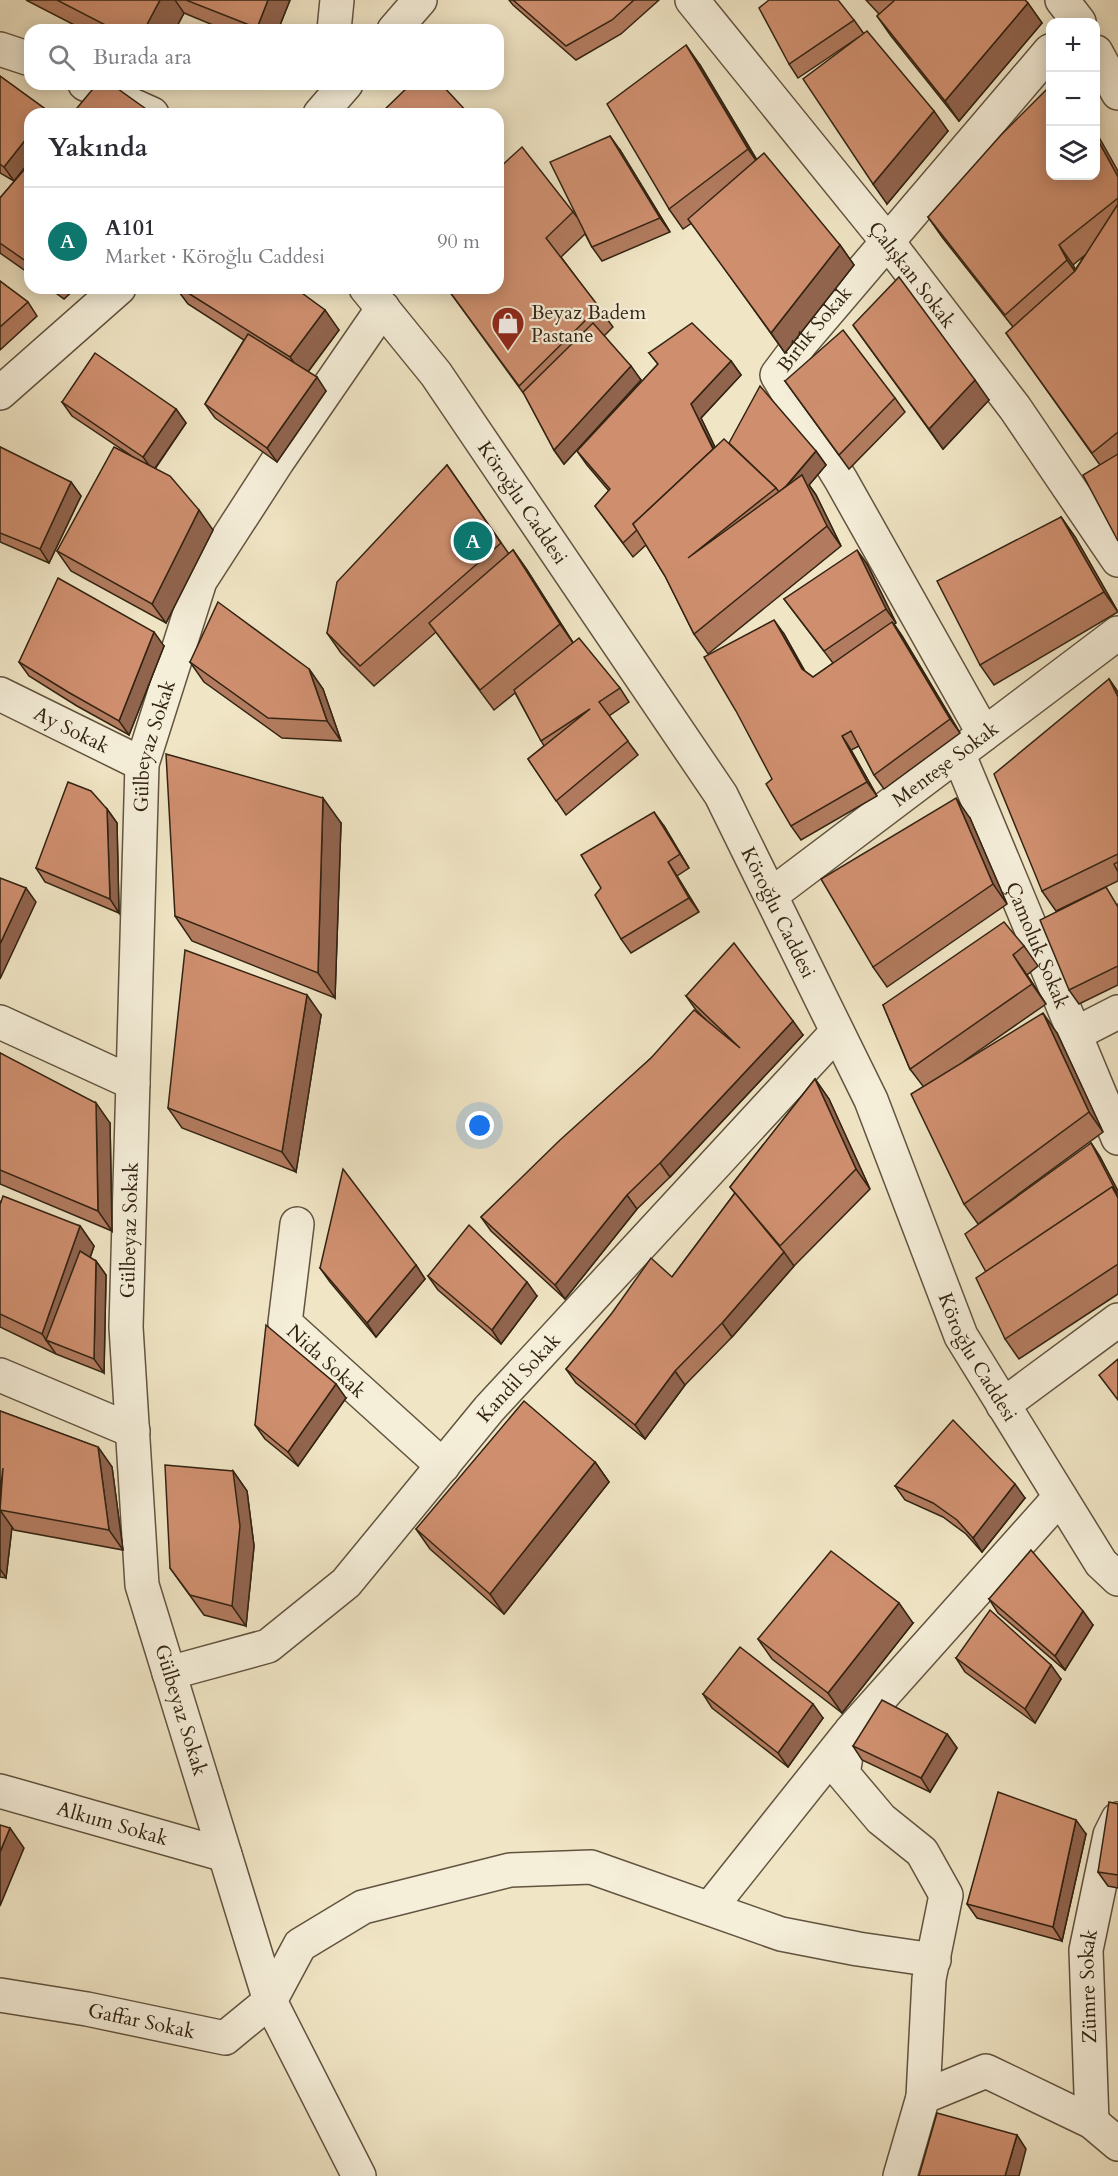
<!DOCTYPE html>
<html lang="tr">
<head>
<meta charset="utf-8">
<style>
  body { margin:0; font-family:Cardo,serif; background:#f7f7f7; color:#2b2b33 }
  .controls { position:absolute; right:18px; top:18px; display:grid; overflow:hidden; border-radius:12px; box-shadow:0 3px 15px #0003 }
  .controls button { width:54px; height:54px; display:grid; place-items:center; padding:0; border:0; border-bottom:2px solid #e1e1e2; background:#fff; color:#2b2b33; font:30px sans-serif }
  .you { position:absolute; left:480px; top:1126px; width:21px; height:21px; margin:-15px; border:4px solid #fff; border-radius:50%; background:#1a73e8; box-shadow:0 0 0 9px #1a73e833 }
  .badge { display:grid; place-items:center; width:39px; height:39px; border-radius:50%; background:#0f766e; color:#fff; font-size:20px; font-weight:700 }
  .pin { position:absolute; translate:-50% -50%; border:3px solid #fff; box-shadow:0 2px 6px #0006 }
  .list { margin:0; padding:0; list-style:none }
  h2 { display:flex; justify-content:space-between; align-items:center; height:78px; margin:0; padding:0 24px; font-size:26px }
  h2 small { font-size:20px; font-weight:400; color:#7c7c81 }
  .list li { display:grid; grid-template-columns:39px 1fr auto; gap:18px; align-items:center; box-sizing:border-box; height:108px; padding:0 24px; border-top:2px solid #e1e1e2 }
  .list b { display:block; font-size:22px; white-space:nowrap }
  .list p { margin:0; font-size:20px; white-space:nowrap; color:#7c7c81 }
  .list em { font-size:20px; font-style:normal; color:#7c7c81 }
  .icon { flex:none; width:33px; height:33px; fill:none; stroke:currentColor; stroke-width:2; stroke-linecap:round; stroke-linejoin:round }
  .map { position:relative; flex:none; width:1118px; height:2176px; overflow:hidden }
  .search { position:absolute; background:#fff; box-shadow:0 3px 15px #0003; left:24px; top:24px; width:480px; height:66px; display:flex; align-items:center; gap:15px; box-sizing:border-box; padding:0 21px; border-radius:18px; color:#7c7c81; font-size:22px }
  .panel { position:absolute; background:#fff; box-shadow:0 3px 15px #0003; left:24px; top:108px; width:480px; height:186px; border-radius:18px }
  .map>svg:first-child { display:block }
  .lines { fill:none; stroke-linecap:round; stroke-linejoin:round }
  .minor-casing { stroke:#62543f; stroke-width:36 }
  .minor { stroke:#f5eed9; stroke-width:33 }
  .wall { fill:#b27b5f; stroke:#332312; stroke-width:1.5; fill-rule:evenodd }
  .shaded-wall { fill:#91644e; stroke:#332312; stroke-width:1.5 }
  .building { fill:#cf8f6f; stroke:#332312; stroke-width:1.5 }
  .labels { text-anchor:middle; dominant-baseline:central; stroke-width:4.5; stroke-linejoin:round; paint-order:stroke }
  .street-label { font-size:20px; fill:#332312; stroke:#f5eed9 }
  .poi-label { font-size:20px; fill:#332312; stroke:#f5eed9; text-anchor:start }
</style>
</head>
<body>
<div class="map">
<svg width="1118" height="2176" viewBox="0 0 1118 2176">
  <rect width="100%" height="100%" fill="#f0e5c5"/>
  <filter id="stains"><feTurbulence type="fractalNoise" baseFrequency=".00333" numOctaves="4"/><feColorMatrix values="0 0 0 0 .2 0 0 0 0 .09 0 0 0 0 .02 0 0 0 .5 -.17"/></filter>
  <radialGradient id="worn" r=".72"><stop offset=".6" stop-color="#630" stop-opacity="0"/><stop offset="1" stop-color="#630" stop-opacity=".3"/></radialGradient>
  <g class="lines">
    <!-- minor casing -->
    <g class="minor-casing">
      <g id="minor">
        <path id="s1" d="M692 0 887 241 1015 408 1118 560"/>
        <polyline points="1062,0 1079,22"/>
        <polyline points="334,30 337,0"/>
        <polyline points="394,30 420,0"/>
        <polyline points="0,49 30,59"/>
        <polyline points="1096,52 1118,93"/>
        <polyline points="85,84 152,114"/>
        <polyline points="320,114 346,84"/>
        <path id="s2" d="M366 288 436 374 721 795 871 1100 961 1336 1101 1563 1118 1579"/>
        <polyline points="0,393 119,288"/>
        <path id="s3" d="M0 694 142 764"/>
        <path id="s4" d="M984 734 841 480 777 375 801 343 1050 51"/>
        <path id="s5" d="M958 753 1118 1138"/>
        <path id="s6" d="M771 895 1118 633"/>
        <polyline points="0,1022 133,1083"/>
        <polyline points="1075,1034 1118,1012"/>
        <path id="s7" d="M297 1224 285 1323 443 1466"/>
        <polyline points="0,1375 133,1431"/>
        <polyline points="1003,1405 1118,1320"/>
        <path id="s8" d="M169 1673 268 1646 346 1583 489 1409 837 1032"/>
        <path id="s9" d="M0 1791 225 1855"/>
        <polyline points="710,1908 847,1736"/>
        <path id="s10" d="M0 1995 87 2009 225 2038 270 2001 300 1945 363 1907 510 1870 591 1867 781 1934 858 1949 934 1960"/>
        <polyline points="923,2097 929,1979 946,1895 922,1852 881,1819 843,1774 850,1732 1060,1497"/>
        <path id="s11" d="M1092 2122 1086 1950 1110 1835 1118 1819"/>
        <path id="s12" d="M359 2176 270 2001 142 1585 126 1327 142 764 200 581 277 462 383 308"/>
        <polyline points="900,2176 923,2097 986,2071 1092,2122 1118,2144"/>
      </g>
    </g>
    <!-- minor -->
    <use href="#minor" class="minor"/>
  </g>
  <!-- wall -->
  <g class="wall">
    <polygon points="26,0 290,0 278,30 225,30 184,13 175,30 84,30"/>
    <polygon points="509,0 659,0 621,34 576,60 513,5"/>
    <polygon points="866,0 1025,0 1042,23 959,121 891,36 877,16 879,14"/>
    <polygon points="854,20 864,34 948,131 887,204 859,37 798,78 789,64"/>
    <polygon points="700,65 757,160 840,245 854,265 785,353 692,223 683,229 669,209"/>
    <polygon points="0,76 48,111 50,114 30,114 14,181 0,173"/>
    <polygon points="620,150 670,232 602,261 592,247 585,234 561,257 613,327 604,336 641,380 564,464 554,450 524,394 447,288 498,288 498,156 504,164 573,212 577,217"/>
    <polygon points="30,163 30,274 0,253 0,198"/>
    <path d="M1118 171V541L1100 465 1006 333 1013 327 942 237 928 217ZM1085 255 1075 270 1073 265Z"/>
    <polygon points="0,281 28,302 37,316 0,350"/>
    <polygon points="49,288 76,288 64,299"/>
    <polygon points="176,288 295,288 339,330 308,372 326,391 277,462 215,418 205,404 244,340 188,304"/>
    <polygon points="853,325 989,400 943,449"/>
    <polygon points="649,353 731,361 741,375 701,418 715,447 729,443 816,451 826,465 809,485 816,495 841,546 708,654 694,634 665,576 646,545 633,557 595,506 609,491 587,465 577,451 658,364"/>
    <polygon points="785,381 895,398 905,412 849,469"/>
    <polygon points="62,402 176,409 186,423 155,469 213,530 166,623 71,571 57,551 130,455 72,416"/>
    <polygon points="0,447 71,482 81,496 49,563 0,542"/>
    <polygon points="447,465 509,554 513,550 527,570 573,643 620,688 629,702 609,716 638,755 566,815 528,759 544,746 515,693 494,710 436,632 374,686 341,653 327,633"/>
    <polygon points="1061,517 1075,537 1118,612 994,685 980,665"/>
    <polygon points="867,564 896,623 894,624 902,636 960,733 884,789 874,775 859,746 851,750 877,796 801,840 791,826 772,779 784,634 805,671 813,677 833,663 784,599"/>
    <polygon points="164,646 129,735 77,706 29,676 19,662"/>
    <polygon points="190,662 309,669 323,689 341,741 282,738 204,682"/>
    <polygon points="1109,679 1118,692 1118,881 1056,911 1042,891"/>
    <polygon points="107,809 117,823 119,913 45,882 36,868"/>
    <polygon points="970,818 1007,904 887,987 873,967"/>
    <polygon points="341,823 335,998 192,941 175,916"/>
    <polygon points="664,826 689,868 677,876 699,912 631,953 621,939"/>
    <polygon points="1118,904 1118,985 1079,1004 1069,990"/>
    <polygon points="1024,946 1038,966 1027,975 1046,1004 964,1061 1057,1033 1103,1132 978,1224 964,1204 923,1086 910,1069 883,1005"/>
    <polygon points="686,996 803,1035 670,1177 637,1209 565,1299 491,1231 481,1217 651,1058 706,1020 696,1010"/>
    <polygon points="321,1015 296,1172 182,1128 168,1108"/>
    <polygon points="0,1053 110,1123 112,1231 0,1184"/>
    <polygon points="815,1079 829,1099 870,1189 794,1266 732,1337 685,1385 645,1439 576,1383 566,1369 672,1277 735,1193 730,1187"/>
    <polygon points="1091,1143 1100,1157 1118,1191 1118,1294 1019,1359 1005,1339 986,1272"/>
    <polygon points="0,1201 1,1202 80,1226 94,1246 90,1258 96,1261 106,1275 104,1373 56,1354 0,1327"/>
    <polygon points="416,1265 425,1279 376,1337 330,1282 320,1268"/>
    <polygon points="428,1276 537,1296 501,1344 438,1290"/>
    <polygon points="346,1398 298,1466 265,1439 255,1425"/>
    <polygon points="0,1411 98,1447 112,1467 123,1550 14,1530 12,1527 6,1578 0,1577"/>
    <polygon points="595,1462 609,1482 504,1614 430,1549 416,1529"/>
    <polygon points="233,1471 247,1491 254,1546 246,1626 204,1615 170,1568"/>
    <polygon points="895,1486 1025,1498 982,1552 966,1534 943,1517 905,1500"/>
    <polygon points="989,1599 1093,1625 1065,1670 998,1613"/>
    <polygon points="913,1623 842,1713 772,1659 758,1639"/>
    <polygon points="956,1658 1061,1679 1035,1723 965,1672"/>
    <polygon points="703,1694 823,1718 788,1767 712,1708"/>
    <polygon points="947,1734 957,1748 930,1792 862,1760 853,1746"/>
    <polygon points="1118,1804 1118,1888 1108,1886 1098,1872"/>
    <polygon points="1086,1834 1062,1941 977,1918 967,1904"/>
  </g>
  <!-- shaded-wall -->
  <g class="shaded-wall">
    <polygon points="160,0 175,0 184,13 175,30 144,30"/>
    <polygon points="268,0 290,0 278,30 258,30 257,28"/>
    <polygon points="1028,3 1042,23 959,121 945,101"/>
    <polygon points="686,45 700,65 762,169 748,149"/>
    <polygon points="934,111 948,131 887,204 873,184"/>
    <polygon points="1095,130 1118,171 1118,177 1095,135"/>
    <polygon points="30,134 30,161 14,181 4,167"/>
    <polygon points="610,136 620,150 670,232 660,218"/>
    <polygon points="840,245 854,265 785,353 771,333"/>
    <polygon points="1059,245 1073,265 1081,280 1067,260"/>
    <polygon points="325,310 339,330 304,377 290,357"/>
    <polygon points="731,361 741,375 701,418 725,468 716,453 691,404"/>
    <polygon points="631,366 641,380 564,464 554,450"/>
    <polygon points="317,377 326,391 277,462 267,448"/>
    <polygon points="975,380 989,400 943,449 929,429"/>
    <polygon points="176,409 186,423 153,471 143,457"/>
    <polygon points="816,451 826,465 809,485 816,495 841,546 827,526 780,494"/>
    <polygon points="71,482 81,496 49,563 40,549"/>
    <polygon points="199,510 213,530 166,623 152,604"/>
    <polygon points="1061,517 1075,537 1118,612 1104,592"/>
    <polygon points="513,550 527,570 574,644 560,624"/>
    <polygon points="857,550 867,564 896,623 886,609"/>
    <polygon points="774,620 784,634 811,683 802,669"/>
    <polygon points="892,622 902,636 960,733 950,719"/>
    <polygon points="154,632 164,646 129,735 119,721"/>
    <polygon points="309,669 323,689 341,741 327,721"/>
    <polygon points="1109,679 1118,692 1118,697"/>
    <polygon points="842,736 851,750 877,796 867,782"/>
    <polygon points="323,798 341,823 335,998 318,973"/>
    <polygon points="956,798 970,818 1007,904 993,884"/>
    <polygon points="107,809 117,823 119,913 110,899"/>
    <polygon points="654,812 664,826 689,868 680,854"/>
    <polygon points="668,862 677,876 699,912 689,898"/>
    <polygon points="26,888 36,902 0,979 0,944"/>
    <polygon points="1013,955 1027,975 1046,1004 1032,984"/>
    <polygon points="307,995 321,1015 296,1172 282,1152"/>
    <polygon points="1043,1013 1057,1033 1103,1132 1089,1112"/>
    <polygon points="793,1021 803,1035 670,1177 660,1163"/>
    <polygon points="815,1079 829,1099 870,1189 856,1169"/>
    <polygon points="96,1103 110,1123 112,1231 98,1211"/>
    <polygon points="1091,1143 1100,1157 1118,1191 1118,1198"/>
    <polygon points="627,1195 637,1209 565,1299 555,1285"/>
    <polygon points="80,1226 94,1246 59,1345 46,1340 56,1354 42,1334"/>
    <polygon points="784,1252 794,1266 732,1337 722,1323"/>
    <polygon points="96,1261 106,1275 104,1373 94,1359"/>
    <polygon points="416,1265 425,1279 376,1337 367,1323"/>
    <polygon points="527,1282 537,1296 501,1344 492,1330"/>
    <polygon points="675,1371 685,1385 645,1439 635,1425"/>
    <polygon points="336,1384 346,1398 298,1466 288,1452"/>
    <polygon points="98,1447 112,1467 123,1550 109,1530"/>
    <polygon points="595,1462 609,1482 504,1614 490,1594"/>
    <polygon points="3,1468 0,1510 12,1527 6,1578 0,1569 0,1493"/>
    <polygon points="233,1471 247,1491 254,1546 246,1626 232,1606"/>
    <polygon points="1015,1484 1025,1498 982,1552 973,1538"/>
    <polygon points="899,1603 913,1623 842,1713 828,1693"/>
    <polygon points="1083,1611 1093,1625 1065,1670 1055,1656"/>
    <polygon points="1051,1665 1061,1679 1035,1723 1025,1709"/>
    <polygon points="813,1704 823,1718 788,1767 778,1753"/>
    <polygon points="947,1734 957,1748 930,1792 921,1778"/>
    <polygon points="1076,1820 1086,1834 1062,1941 1053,1927"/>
    <polygon points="10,1828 24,1848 0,1906 0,1852"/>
    <polygon points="1017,2135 1026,2149 1019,2176 1005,2176"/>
  </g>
  <!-- building -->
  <g class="building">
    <polygon points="57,0 160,0 144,30 115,30"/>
    <polygon points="186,0 268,0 257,28"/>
    <polygon points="513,0 634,0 612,20 566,46"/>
    <polygon points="769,0 838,0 854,20 789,64 759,8"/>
    <polygon points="895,0 1025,0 1028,3 945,101 877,16"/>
    <polygon points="867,31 934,111 873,184 803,79"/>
    <polygon points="686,45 748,149 669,209 607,104"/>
    <polygon points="0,76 48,111 46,114 30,114 30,134 4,167 0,164"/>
    <polygon points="97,84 111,84 153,114 72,114"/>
    <polygon points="411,84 441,84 469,114 380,114"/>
    <polygon points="1050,86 1050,176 1095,176 1095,135 1118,177 1118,198 1059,245 1067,260 1005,315 928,217 1001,135"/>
    <polygon points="610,136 660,218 592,247 550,162"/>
    <polygon points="522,147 573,212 546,238 599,307 519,386 447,288 498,288 498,169"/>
    <polygon points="764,153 840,245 771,333 688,219"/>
    <polygon points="30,163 30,264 0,243 0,198"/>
    <polygon points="1118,204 1118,432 1092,453 1006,333 1075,271"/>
    <polygon points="899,277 975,380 929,429 853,325"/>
    <polygon points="0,281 28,302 0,327"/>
    <polygon points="180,288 295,288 325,310 290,357"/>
    <polygon points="593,323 631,366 554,450 523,392"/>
    <polygon points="692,323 731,361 691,404 713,449 633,524 637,530 623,543 595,506 610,489 577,451 658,364 649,353"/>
    <polygon points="843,330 895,398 839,455 785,381"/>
    <polygon points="248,334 317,377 267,448 205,404"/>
    <polygon points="95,353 176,409 143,457 62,402"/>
    <polygon points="760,386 816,451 786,486 779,492 776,488 729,443"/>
    <polygon points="724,439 776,488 688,558 802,475 827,526 694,634 665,576 633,524"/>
    <polygon points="0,447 71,482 40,549 0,533"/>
    <polygon points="114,447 170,476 199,510 152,604 57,551"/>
    <polygon points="1118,454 1118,541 1083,475"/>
    <polygon points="447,465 501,543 360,666 327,633 337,582"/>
    <polygon points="1061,517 1104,592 980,665 937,581"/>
    <polygon points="513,550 560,624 480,690 429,623"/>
    <polygon points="857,550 886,609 824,651 784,599"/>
    <polygon points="58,578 154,632 119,721 68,692 19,662"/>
    <polygon points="218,602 309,669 327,721 268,718 190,662"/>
    <polygon points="774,620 802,669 813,677 892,622 950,719 874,775 851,731 842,736 867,782 791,826 766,784 772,779 736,711 704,657"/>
    <polygon points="579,638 620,688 599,702 628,741 556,801 528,759 590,709 541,741 514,690"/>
    <polygon points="1109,679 1118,697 1118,854 1042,891 994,774"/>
    <polygon points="166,754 323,798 318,973 175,916"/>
    <polygon points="68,782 91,791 107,809 110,899 36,868"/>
    <polygon points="956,798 993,884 873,967 821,879"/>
    <polygon points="654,812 680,854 668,862 689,898 621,939 595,895 601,888 581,855"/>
    <polygon points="1118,862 1118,872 1114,864"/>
    <polygon points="0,878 26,888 0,944"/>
    <polygon points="1106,887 1118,907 1118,966 1069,990 1040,920"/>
    <polygon points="1004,922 1024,946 1013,955 1032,984 910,1069 883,1005"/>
    <polygon points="734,943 793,1021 660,1163 627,1195 555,1285 481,1217 560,1140 651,1058 694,1010 740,1048 686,996"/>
    <polygon points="185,950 307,995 282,1152 168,1108"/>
    <polygon points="1043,1013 1089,1112 964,1204 911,1094"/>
    <polygon points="0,1053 96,1103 98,1211 0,1170"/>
    <polygon points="815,1079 856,1169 780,1246 730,1187"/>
    <polygon points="1091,1143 1117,1193 1112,1187 986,1272 965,1234"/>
    <polygon points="343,1169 416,1265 367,1323 320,1268"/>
    <polygon points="1112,1187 1118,1198 1118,1264 1005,1339 976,1278"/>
    <polygon points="735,1193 784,1252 722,1323 675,1371 635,1425 566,1369 612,1313 651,1258 672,1277"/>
    <polygon points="3,1196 80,1226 42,1334 0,1314 0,1205"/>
    <polygon points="469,1225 527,1282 492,1330 428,1276"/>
    <polygon points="80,1251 96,1261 94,1359 46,1340"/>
    <polygon points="266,1325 336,1384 288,1452 255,1425"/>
    <polygon points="1118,1359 1118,1400 1099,1375"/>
    <polygon points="524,1401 595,1462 490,1594 416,1529"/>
    <polygon points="0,1411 98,1447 109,1530 0,1510 3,1468 0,1493"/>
    <polygon points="953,1420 1015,1484 973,1538 957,1520 933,1503 895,1486"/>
    <polygon points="165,1465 233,1471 240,1526 232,1606 190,1595 170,1568"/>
    <polygon points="1031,1550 1083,1611 1055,1656 989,1599"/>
    <polygon points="831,1551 899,1603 828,1693 758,1639"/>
    <polygon points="990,1610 1051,1665 1025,1709 956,1658"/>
    <polygon points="740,1647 813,1704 778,1753 703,1694"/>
    <polygon points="882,1700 947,1734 921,1778 853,1746"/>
    <polygon points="998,1792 1076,1820 1053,1927 967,1904"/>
    <polygon points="1109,1802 1118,1804 1118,1875 1098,1872"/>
    <polygon points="0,1825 10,1828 0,1852"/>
    <polygon points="937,2113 1017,2135 1005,2176 919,2176"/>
  </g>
  <!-- icons -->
  <defs>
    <g id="shop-pin" transform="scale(1.725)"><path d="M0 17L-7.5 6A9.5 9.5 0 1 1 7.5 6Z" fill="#8f2418" stroke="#f5eed9"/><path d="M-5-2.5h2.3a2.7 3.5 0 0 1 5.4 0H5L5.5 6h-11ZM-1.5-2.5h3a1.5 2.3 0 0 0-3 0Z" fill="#fff"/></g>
  </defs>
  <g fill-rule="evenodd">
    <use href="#shop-pin" x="508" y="323"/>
  </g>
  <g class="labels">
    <!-- street labels -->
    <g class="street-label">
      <text stroke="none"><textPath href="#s1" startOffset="352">Çalışkan Sokak</textPath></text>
      <text stroke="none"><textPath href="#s4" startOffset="474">Birlik Sokak</textPath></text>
      <text stroke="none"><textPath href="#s2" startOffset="266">Köroğlu Caddesi</textPath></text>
      <text stroke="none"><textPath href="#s3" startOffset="80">Ay Sokak</textPath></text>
      <text stroke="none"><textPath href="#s12" startOffset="1473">Gülbeyaz Sokak</textPath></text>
      <text stroke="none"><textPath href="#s6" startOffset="218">Menteşe Sokak</textPath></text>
      <text stroke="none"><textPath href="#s2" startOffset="750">Köroğlu Caddesi</textPath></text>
      <text stroke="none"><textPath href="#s5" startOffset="208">Çamoluk Sokak</textPath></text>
      <text stroke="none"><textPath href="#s12" startOffset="987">Gülbeyaz Sokak</textPath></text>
      <text stroke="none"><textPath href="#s2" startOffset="1238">Köroğlu Caddesi</textPath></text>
      <text stroke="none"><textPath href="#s7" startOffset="156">Nida Sokak</textPath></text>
      <text stroke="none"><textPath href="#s8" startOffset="471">Kandil Sokak</textPath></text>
      <text transform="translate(181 1710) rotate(73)">Gülbeyaz Sokak</text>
      <text stroke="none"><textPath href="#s9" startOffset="117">Alkıım Sokak</textPath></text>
      <text stroke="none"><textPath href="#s11" startOffset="136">Zümre Sokak</textPath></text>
      <text stroke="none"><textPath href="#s10" startOffset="144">Gaffar Sokak</textPath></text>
    </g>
    <!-- poi labels -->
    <g class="poi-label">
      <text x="531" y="312">Beyaz Badem<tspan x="531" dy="23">Pastane</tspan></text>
    </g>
  </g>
  <rect width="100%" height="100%" filter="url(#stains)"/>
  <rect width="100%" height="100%" fill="url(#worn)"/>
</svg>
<div class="controls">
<button>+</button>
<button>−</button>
<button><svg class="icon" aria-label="layers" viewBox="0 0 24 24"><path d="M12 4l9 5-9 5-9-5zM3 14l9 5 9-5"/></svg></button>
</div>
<div class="you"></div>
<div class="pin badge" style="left:473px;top:541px">A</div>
<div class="search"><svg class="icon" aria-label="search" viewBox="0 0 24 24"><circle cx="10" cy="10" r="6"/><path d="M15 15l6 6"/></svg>Burada ara</div>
<section class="panel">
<h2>Yakında<small></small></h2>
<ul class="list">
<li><span class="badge">A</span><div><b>A101</b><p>Market · Köroğlu Caddesi</p></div><em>90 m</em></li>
</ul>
</section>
</div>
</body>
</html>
